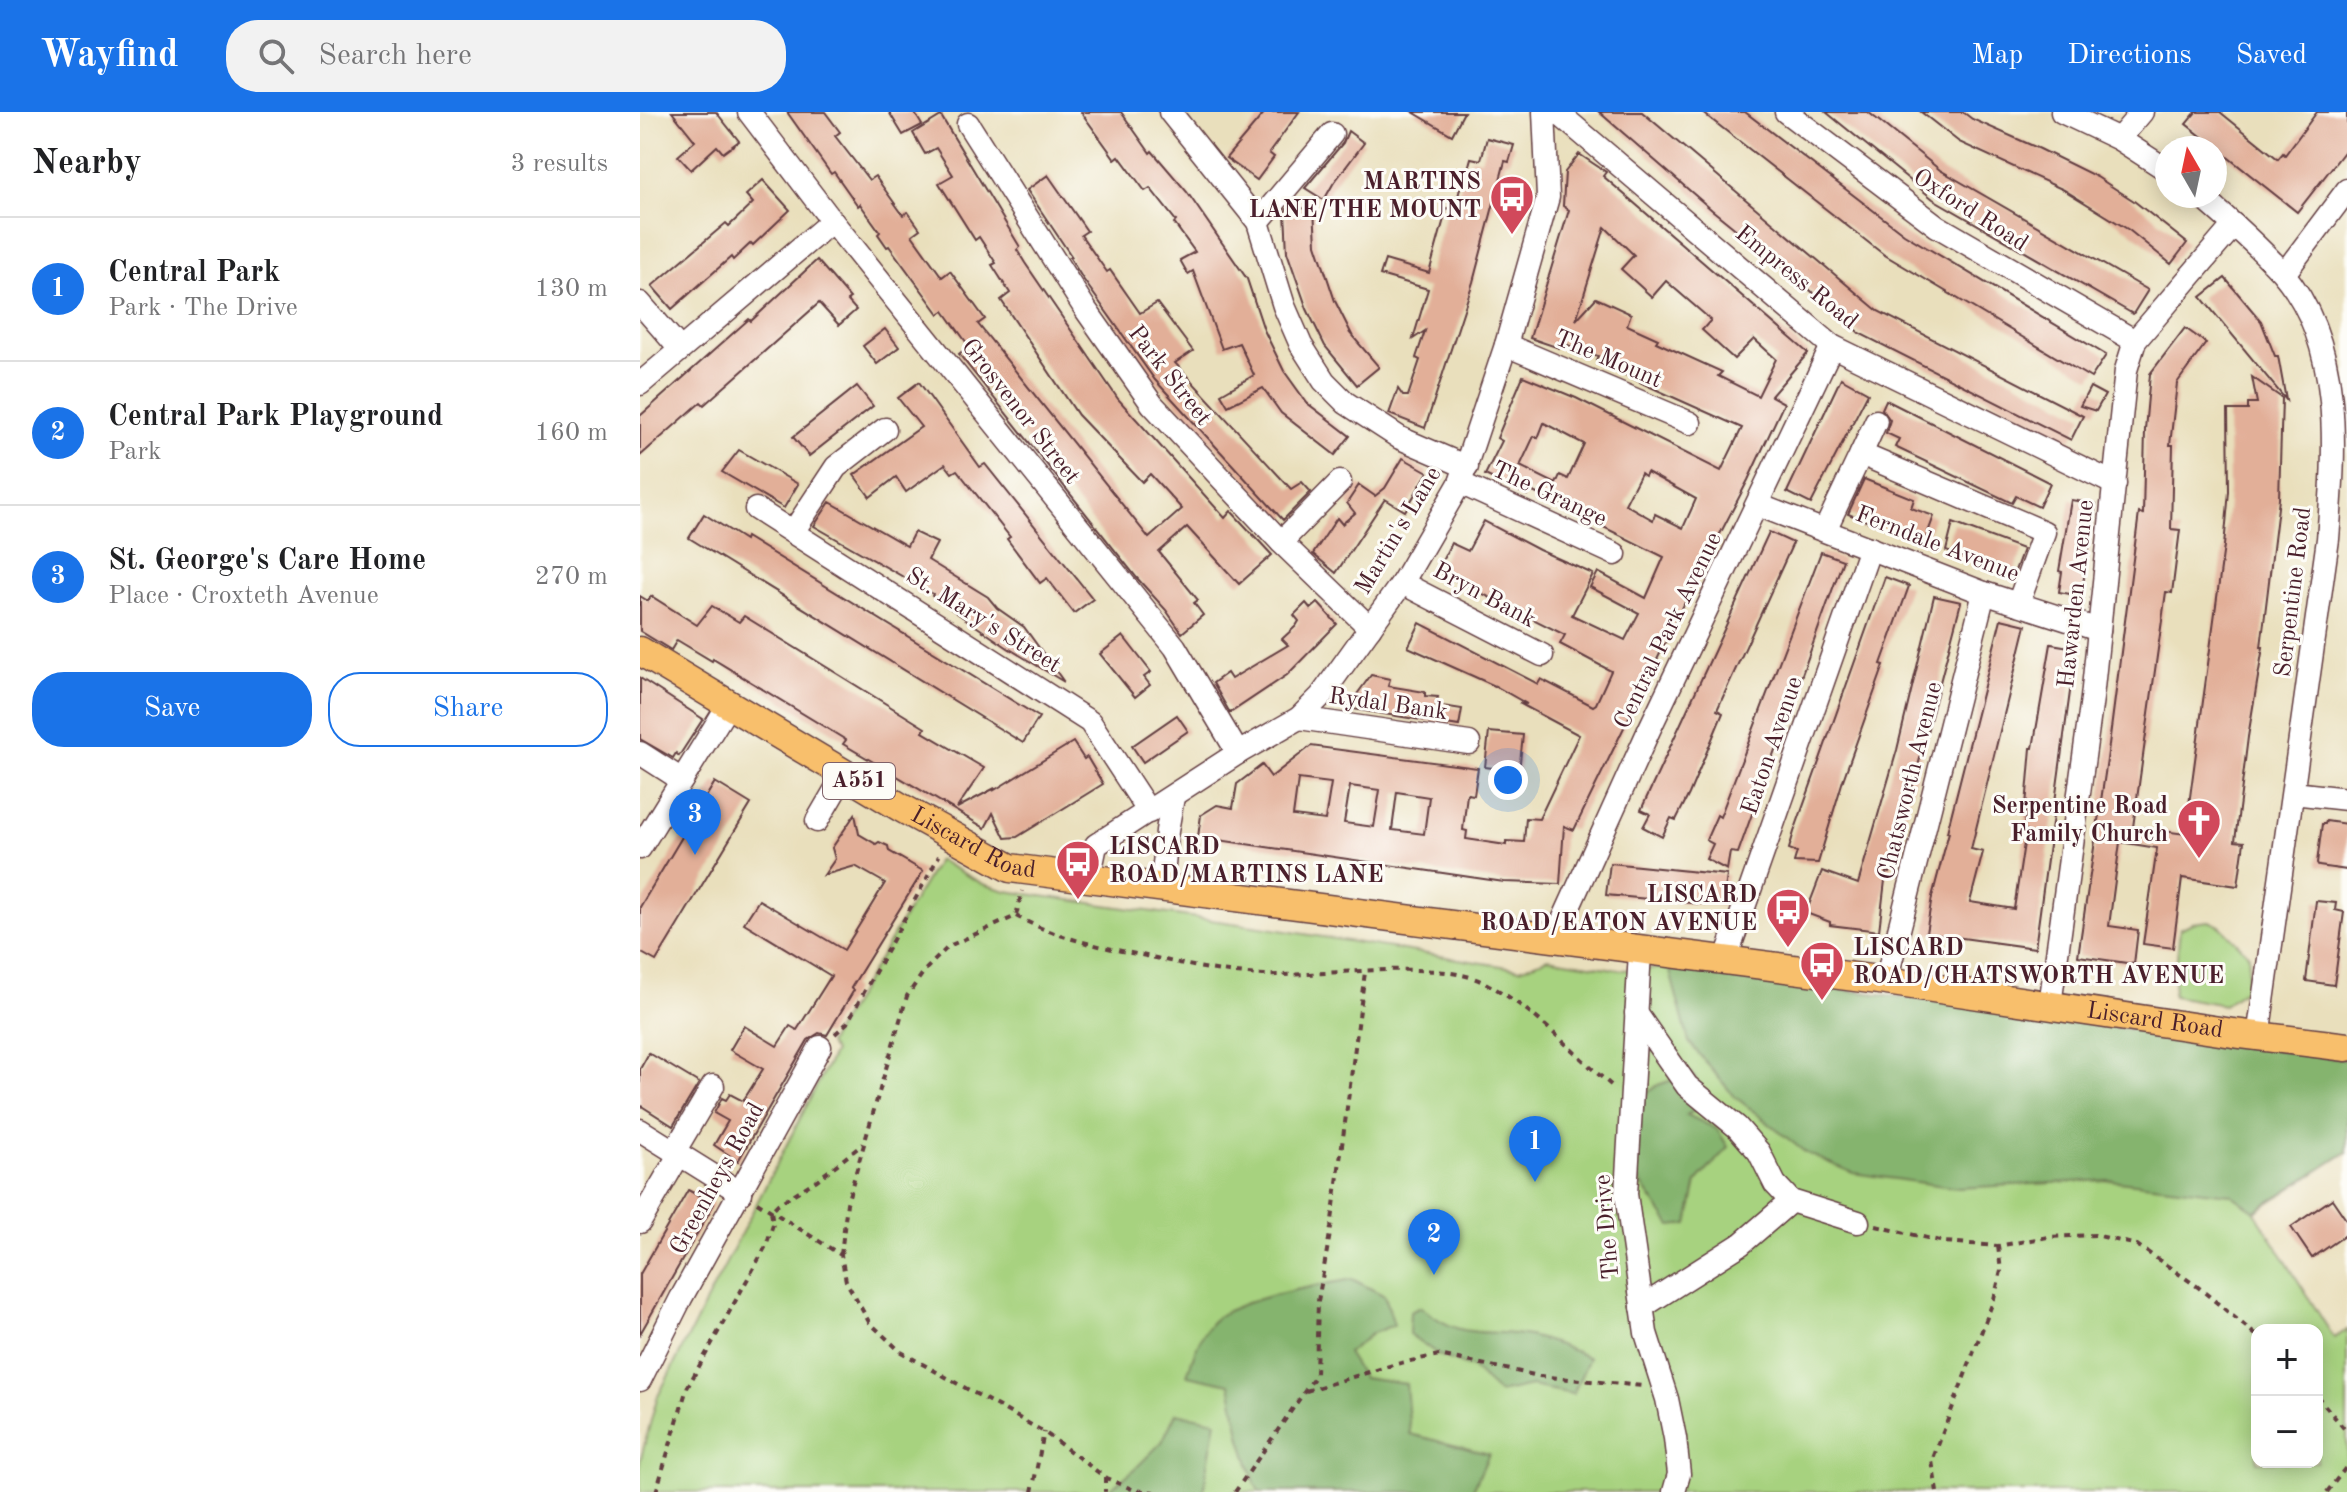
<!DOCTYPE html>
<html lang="en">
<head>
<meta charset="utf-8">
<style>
  body { margin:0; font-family:"Old Standard TT",serif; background:#f2f2f2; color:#202124 }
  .controls { position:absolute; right:24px; bottom:24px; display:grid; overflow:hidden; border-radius:16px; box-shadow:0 4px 20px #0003 }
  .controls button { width:72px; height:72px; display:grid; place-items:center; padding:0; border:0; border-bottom:2px solid #e0e0e0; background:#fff; color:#202124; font:40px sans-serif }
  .compass { position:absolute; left:1515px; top:24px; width:72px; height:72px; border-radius:50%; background:#fff; box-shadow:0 4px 20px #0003; rotate:351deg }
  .you { position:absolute; left:868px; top:668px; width:28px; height:28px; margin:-20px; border:6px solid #fff; border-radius:50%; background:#1a73e8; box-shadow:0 0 0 12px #1a73e833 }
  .badge { display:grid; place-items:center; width:52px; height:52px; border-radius:50%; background:#1a73e8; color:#fff; font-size:26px; font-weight:700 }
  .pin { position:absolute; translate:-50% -66px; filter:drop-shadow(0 2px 4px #0008) }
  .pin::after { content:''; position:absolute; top:42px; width:28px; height:24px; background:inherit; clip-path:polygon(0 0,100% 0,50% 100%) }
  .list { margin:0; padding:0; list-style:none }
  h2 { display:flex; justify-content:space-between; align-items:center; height:104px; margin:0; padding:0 32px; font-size:34px }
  h2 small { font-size:26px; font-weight:400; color:#757577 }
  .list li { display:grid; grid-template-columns:52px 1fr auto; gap:24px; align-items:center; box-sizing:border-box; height:144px; padding:0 32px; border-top:2px solid #e0e0e0 }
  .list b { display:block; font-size:30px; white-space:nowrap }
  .list p { margin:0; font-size:26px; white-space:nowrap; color:#757577 }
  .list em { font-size:26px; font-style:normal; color:#757577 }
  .actions { display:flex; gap:16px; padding:24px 32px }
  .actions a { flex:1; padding:18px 0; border:2px solid #1a73e8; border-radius:32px; text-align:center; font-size:28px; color:#1a73e8 }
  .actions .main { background:#1a73e8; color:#fff }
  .icon { flex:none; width:44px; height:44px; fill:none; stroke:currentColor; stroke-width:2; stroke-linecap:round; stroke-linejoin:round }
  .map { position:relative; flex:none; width:1707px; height:1380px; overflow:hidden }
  header { display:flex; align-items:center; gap:48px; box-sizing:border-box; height:112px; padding:0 40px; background:#1a73e8; color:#fff }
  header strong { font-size:38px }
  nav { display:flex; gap:44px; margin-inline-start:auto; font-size:28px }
  .search { width:560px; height:72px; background:#f2f2f2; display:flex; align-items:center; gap:20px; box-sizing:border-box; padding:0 28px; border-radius:32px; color:#757577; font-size:30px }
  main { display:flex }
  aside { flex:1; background:#fff }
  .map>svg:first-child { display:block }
  .green { fill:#a7d27f; stroke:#787855; stroke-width:2; fill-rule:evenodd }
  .forest { fill:#85b46e; stroke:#686a4c; stroke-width:2 }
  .building { fill:#e2af98; fill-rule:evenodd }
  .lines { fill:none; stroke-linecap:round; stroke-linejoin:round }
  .minor-casing { stroke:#623c41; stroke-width:25 }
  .major-casing { stroke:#623c41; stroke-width:31 }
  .path { stroke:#623c41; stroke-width:4; stroke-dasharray:6 6; stroke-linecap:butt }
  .minor { stroke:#fff; stroke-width:22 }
  .major { stroke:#f8bf6c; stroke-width:28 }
  .labels { text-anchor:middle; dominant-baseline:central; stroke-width:6; stroke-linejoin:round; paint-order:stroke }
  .shield { fill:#fdfcf7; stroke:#806168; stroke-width:2 }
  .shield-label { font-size:22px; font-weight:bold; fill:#4a1f2b }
  .poi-label { font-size:24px; font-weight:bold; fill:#4a1f2b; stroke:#fdfcf7; text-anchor:end }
  .street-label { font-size:24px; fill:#4a1f2b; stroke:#fdfcf7 }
</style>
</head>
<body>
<header>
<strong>Wayfind</strong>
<div class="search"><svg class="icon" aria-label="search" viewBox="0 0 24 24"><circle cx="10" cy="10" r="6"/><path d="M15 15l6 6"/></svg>Search here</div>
<nav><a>Map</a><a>Directions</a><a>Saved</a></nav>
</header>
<main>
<aside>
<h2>Nearby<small>3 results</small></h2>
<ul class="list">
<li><span class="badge">1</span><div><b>Central Park</b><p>Park · The Drive</p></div><em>130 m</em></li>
<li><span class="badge">2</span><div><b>Central Park Playground</b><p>Park</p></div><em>160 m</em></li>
<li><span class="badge">3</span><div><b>St. George's Care Home</b><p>Place · Croxteth Avenue</p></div><em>270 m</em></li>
</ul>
<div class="actions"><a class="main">Save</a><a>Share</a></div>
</aside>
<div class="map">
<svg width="1707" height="1380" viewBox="0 0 1707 1380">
  <rect width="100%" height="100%" fill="#fdfcf7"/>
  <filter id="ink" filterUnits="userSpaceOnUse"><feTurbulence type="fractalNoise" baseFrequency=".0125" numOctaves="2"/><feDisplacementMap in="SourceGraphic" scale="16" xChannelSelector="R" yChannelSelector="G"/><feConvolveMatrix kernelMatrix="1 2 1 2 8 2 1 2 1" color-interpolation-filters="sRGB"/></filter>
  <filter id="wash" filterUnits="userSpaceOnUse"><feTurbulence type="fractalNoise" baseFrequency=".006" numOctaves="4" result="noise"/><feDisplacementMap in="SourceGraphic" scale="32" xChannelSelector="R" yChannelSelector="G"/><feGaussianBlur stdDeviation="1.8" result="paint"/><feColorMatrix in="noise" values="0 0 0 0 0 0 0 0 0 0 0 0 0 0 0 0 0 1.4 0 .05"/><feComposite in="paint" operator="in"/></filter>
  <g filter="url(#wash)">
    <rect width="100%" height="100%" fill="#e9dfbc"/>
    <!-- green -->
    <g class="green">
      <path d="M298 748 343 772 366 779 627 816 880 857 908 846 980 858 1029 856 1277 887 1707 1040 1615 1100 1694 1226 1707 1218V1380H0V1349L17 1286 194 940 188 932ZM1617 1218H1677V1350H1617Z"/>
      <polygon points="1569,809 1580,814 1609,843 1607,876 1584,893 1533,884 1540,817 1552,811"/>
    </g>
    <!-- forest -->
    <g class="forest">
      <polygon points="1029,856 1277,887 1707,948 1707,1040 1615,1099 1590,1082 1469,1068 1318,1076 1213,1061 1166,1041 1093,983 1049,930"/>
      <polygon points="1052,961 1058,971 1059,996 1047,1003 1077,1017 1088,1035 1057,1070 1048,1112 1031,1114 1001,1071 984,1038 991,991 1018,973"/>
      <path d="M712 1167 745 1184 754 1213 733 1221 707 1241 723 1266 766 1272 770 1322 849 1342 832 1380H620L616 1374 601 1327 590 1272 547 1263C553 1245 558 1227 570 1212 592 1186 678 1174 712 1167Z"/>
      <path d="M781 1195C825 1231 841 1215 889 1224 910 1229 930 1236 949 1246L933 1282 891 1274 859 1281 832 1256 799 1243 769 1222 770 1200Z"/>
      <polygon points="536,1301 576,1309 563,1380 466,1380 495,1357 522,1330"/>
    </g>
    <g id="blocks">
      <!-- building -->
      <g class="building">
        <polygon points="32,0 76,0 99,29 83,41 77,34 51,58 38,44 55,29"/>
        <polygon points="147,0 185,0 200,20 195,24 229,68 235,64 263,103 268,100 280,117 272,123 302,165 310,159 345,207 338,212 509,426 542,397 510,362 502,370 438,303 361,188 370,181 352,153 356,151 339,125 335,128 299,71 313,63 296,36 285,42 273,21 301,4 380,135 377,138 385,151 478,287 585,406 591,399 632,443 599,472 547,415 519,440 558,488 554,491 563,503 542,521 526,498 497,466 319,242 329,234 304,199 299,202 249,134 247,135 238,122 240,120 220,92 218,94 194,60 191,62"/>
        <polygon points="249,0 274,0 282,13 263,23"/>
        <polygon points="441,0 481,0 510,41 512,39 547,80 607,167 624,218 644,259 667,291 710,324 695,343 641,301 623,276 588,294 581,282 614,263 599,231 582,237 553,159 548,162 540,148 555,140 534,111 536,109 510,76 505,79 479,44 475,47"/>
        <polygon points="625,0 659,0 629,41 634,45 617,68 586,46"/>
        <polygon points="773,0 824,0 812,23"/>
        <polygon points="959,0 1002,0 1238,199 1443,304 1431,328 1219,221 1188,191 1187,193 1100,117 1098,119 1072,98"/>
        <polygon points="1062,0 1105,0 1264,122 1466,243 1451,266 1243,142"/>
        <polygon points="1186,0 1228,0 1300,58 1508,178 1493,202 1293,87"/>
        <polygon points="1281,0 1323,0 1332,7 1400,37 1457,65 1494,89 1547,131 1531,152 1489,118 1424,78 1319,30"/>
        <polygon points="1556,0 1580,0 1638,47 1643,41 1645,43 1677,0 1707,0 1707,36 1657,100 1546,12"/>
        <polygon points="708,19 724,31 693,72 684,88 665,76 703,31"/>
        <polygon points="847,26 874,33 869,50 865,49 833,170 785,316 749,302 758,277 763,284 768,284 780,248 776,246 785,219 773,227 788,177 740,163 745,148 789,161 807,96 815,98 823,63 826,64 831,46 841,48"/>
        <path d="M939 42 966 60 963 64 1168 241 1131 284 1144 291 1108 368 1051 478 934 718 924 714 920 772 864 770 558 725 561 703 577 693 593 696 597 672 622 653 631 665 671 634 838 656 834 683 827 682 823 718 827 719 826 727 866 733V729L884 730 886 706 899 707 939 623 879 591 887 592 855 574 768 535 780 511 898 572 901 567 953 594 956 592 971 559 920 532 925 523 797 459 811 431 828 439 844 409 899 438 953 462 932 503 985 528 999 501 950 475 958 460 1006 486 1024 445 889 378 887 383 845 363 862 329 857 326 883 264 936 286 1081 359 1102 316 1006 273 956 248 958 244 920 230 919 236 890 226 929 98 923 94 925 60ZM965 115 994 143 981 157 1012 185 1026 169 1071 208 1062 218 1094 247 1114 227 1136 247 1118 284 1078 264 1082 260 1016 230 1018 227 987 213 991 202 956 186 936 208ZM904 311 944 332 928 367 920 363 916 372 880 354 894 324 898 326ZM1007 360 1056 387 1043 416 1015 402 1013 408 985 392 1001 361 1005 364ZM658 667 691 671 685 708 653 704ZM710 674 740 678 734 715 704 711ZM757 680 789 685 784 722 752 718Z"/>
        <polygon points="408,63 447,119 441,123 467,160 470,158 500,201 517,191 553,239 535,251 651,377 662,370 671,380 643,408 515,268 443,167 430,146 432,145 387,78"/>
        <polygon points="123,68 150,98 113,133 111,131 93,148 91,145 32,197 12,174 86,111 89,114 113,91 106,83"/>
        <polygon points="674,96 676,132 695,189 711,221 709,220 739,255 717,273 685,234 667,197 647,140 645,100 647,97"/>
        <polygon points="177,148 210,186 207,188 216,198 199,213 179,191 64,293 61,290 0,344 0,304 109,207 111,209"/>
        <polygon points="1585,166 1621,209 1635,244 1638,244 1646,288 1561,185"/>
        <polygon points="1545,216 1566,231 1537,271 1530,333 1533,333 1531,417 1540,418 1532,481 1526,480 1493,715 1545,722 1584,434 1589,379 1588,298 1608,298 1608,291 1617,291 1612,265 1642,286 1639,387 1621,535 1623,535 1608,625 1595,729 1604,730 1598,774 1542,766 1533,836 1503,832 1517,736 1480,730 1469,814 1498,818 1494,852 1438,844 1467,648 1499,401 1503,402 1505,318 1510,262"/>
        <polygon points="245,217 259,235 237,252 223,234"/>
        <polygon points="1201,266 1228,281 1171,392 1147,380"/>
        <polygon points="279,270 340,355 345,352 453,487 434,501 407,466 400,471 367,427 370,425 317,358 312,361 305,352 266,380 256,365 230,385 214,363 281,315 258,286"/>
        <polygon points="217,274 233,294 169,344 153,325"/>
        <polygon points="1450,275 1465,283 1456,299 1440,294"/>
        <polygon points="1246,288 1410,371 1399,395 1376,384 1372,391 1255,335 1259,327 1246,321 1250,308 1242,297"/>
        <polygon points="99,338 158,372 144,396 82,360"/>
        <polygon points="763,346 788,360 765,399 745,387 696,461 673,442 697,406 702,412 715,401 707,391 719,373 735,384 745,376"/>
        <polygon points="1224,367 1274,387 1271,396 1294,404 1284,431 1208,402"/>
        <polygon points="1431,388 1456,392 1441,484 1419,480 1422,460 1419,459"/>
        <polygon points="190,390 267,434 274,420 297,431 288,448 348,485 357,496 384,515 424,570 368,536 292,484 293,482 174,414"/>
        <polygon points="64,402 105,428 106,425 399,605 383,631 49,426"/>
        <polygon points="1313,411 1383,437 1373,464 1306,439"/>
        <polygon points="1129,420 1153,431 1077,598 1083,601 1049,682 1036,708 1031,706 1022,725 1003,715 1010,702 1001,698"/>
        <polygon points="1181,440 1203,448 1098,741 1090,740 1087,758 1066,747 1073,732 1066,728 1077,703 1080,705"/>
        <polygon points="1245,465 1269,474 1241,552 1244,553 1203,668 1178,751 1154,750 1157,740 1149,737 1154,720"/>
        <polygon points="0,484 8,489 11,484 57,513 72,494 99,510 104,504 285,616 283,620 344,656 317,696 355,676 353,679 433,630 444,647 447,645 463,672 377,725 365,726 353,701 345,716 203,632 206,628 73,547 72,549 37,528 31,538 0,519"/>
        <polygon points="1294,484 1321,490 1250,761 1246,760 1239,819 1190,813 1190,810 1166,801 1182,759 1218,772 1257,638"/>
        <polygon points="666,491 671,497 678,491 697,512 647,563 590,601 573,571 587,561 591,567 648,533 642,527 656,514 659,509 654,503"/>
        <polygon points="1361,507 1386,513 1331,737 1343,740 1330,790 1374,797 1386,718 1384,717 1391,636 1393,636 1411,532 1436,536 1395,836 1286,821 1292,785 1309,720 1307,720"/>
        <polygon points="483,524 511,560 504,565 510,573 495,585 460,542"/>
        <polygon points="731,563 750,567 748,574 785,580 785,584 798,585 796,593 822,597 819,614 707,596"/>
        <polygon points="0,566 63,607 39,644 36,641 33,646 0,627"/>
        <polygon points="537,603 548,619 503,650 492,634"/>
        <polygon points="849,620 883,623 879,659 845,655"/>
        <polygon points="75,670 111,692 16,849 0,840 0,795"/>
        <polygon points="215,702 219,722 236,732 239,730 248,734 249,739 283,759 211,876 214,878 187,923 179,921 168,928 98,1049 74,1033 88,1009 74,1001 82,986 86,988 90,982 103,989 123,957 90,938 104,914 137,934 150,914 157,918 191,864 104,811 119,788 204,838 245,771 215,754 184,763 195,747 192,736"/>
        <polygon points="1686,709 1707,712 1707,758 1679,754 1677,751 1682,712 1685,712"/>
        <polygon points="970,751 1087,763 1083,794 966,783"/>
        <polygon points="1676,789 1696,791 1695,798 1704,800 1694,873 1666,869"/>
        <polygon points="9,941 59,971 33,1014 0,993 0,957"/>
        <polygon points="48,1078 74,1092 0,1222 0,1162"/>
        <polygon points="1692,1087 1707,1109 1707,1122 1672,1146 1651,1115"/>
      </g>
    </g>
  </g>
  <g filter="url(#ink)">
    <use href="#blocks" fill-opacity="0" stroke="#623c41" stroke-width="2"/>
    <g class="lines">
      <!-- minor casing -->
      <g class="minor-casing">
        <g id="minor">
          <polyline points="109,0 192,109 535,535 598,641"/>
          <polyline points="530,0 618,110 644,194 661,233 684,269 706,291 760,326 827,355"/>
          <polyline points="917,0 1192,234 1475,372"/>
          <polyline points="1146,0 1297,114 1495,229"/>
          <polyline points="1422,0 1479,27 1527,58"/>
          <polyline points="328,12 446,198 512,292 641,430 730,516"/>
          <polyline points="1479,27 1502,0"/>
          <path d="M1561 84C1589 108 1617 133 1642 160 1704 232 1695 339 1688 427L1618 925"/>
          <polyline points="618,110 692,22"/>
          <polyline points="1644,162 1707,78"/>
          <polyline points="0,191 40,237"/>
          <polyline points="866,233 1050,311"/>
          <polyline points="0,272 192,109"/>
          <polyline points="1221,342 1236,309"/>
          <polyline points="820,371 975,442"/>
          <polyline points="1118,393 1344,481 1459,518"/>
          <polyline points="116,397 450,610 509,700"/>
          <polyline points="1185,418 1221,342 1404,420 1378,492"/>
          <polyline points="153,420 196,355 245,317"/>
          <polyline points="641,430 700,370"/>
          <polyline points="762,471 902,543"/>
          <polyline points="659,606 829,631"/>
          <polyline points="0,641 42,668"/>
          <polyline points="1653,681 1707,687"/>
          <polyline points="177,709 205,661"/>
          <polyline points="0,736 89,592"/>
          <polyline points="449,767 456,733 598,641 659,606 681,584 762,471 820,371 866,233 908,85 904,0"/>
          <polyline points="522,775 527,719 533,685"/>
          <polyline points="914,828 1009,618 1192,234"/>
          <polyline points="1000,840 986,1082 1006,1221 1027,1287 1035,1326 1039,1362 1034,1380"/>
          <polyline points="1085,849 1230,436"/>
          <polyline points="1246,869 1344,481"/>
          <polyline points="1410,893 1452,586 1486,258 1495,229 1594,113"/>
          <polyline points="996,901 1047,974 1097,1015 1119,1040 1135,1072 1151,1089 1218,1110"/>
          <polyline points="0,1018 101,1081"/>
          <polyline points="34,1040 73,974"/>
          <polyline points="0,1110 39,1043"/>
          <polyline points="1002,1195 1101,1132 1151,1089"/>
          <polyline points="0,1268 41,1186 180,935"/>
        </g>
      </g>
      <!-- major casing -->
      <g class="major-casing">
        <g id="major">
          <path id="s1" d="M0 539 260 695 370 756 1246 869 1593 921 1707 935"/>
        </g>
      </g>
      <!-- path -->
      <g class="path">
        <path d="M376 804C420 828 467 836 516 846 551 854 588 862 624 863 681 865 794 846 843 870 892 894 929 938 971 973"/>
        <polyline points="195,922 207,911 299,744"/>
        <polyline points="117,1090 201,1143 206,1169 229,1210 261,1240 404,1320 466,1366 494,1378 514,1380"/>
        <polyline points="1236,1114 1304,1130 1358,1134 1408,1125 1455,1123 1497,1133 1558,1175 1617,1224"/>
        <polyline points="201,1143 207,1091 267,884 285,858 309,834 376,804 382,779"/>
        <polyline points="666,1279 756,1252 799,1243 899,1264 1002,1274"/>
        <polyline points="1677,1284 1707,1320"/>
        <polyline points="465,1365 465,1380"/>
        <polyline points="16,1380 47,1276 126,1134 133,1112 131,1099 138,1092 177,1068 223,1032"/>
        <polyline points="392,1380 404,1320"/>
        <polyline points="595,1380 676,1263 678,1189 691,1116 725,860"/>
        <polyline points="1297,1380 1292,1349 1354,1187 1361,1159 1358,1134"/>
        <polyline points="1687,1380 1707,1354"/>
      </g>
      <!-- minor -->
      <use href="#minor" class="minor"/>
      <!-- major -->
      <use href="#major" class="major"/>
    </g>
  </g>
  <!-- icons -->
  <defs>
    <g id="bus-pin" transform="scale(2.3)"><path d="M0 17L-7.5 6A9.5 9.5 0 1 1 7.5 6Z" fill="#d1495b" stroke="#fdfcf7"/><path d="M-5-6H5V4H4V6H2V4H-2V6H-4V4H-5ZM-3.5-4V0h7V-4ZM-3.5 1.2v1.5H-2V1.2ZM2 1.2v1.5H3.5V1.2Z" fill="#fff"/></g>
    <g id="church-pin" transform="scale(2.3)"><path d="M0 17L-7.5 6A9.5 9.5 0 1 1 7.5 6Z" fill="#d1495b" stroke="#fdfcf7"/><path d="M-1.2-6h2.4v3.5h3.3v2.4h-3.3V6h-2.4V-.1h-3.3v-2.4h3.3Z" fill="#fff"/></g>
  </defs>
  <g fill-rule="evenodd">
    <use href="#bus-pin" x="872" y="85"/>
    <use href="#church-pin" x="1559" y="709"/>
    <use href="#bus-pin" x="438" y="750"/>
    <use href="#bus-pin" x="1148" y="798"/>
    <use href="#bus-pin" x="1182" y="851"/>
  </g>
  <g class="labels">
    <!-- shield labels -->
    <rect class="shield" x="183" y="651" width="72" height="36" rx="6"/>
    <g class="shield-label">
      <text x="219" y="669">A551</text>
    </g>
    <!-- poi labels -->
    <g class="poi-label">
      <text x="841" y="71">MARTINS<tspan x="841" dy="28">LANE/THE MOUNT</tspan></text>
      <text x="1528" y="695">Serpentine Road<tspan x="1528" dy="28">Family Church</tspan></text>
      <text x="469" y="736" text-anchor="start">LISCARD<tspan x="469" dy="28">ROAD/MARTINS LANE</tspan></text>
      <text x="1117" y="784">LISCARD<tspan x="1117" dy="28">ROAD/EATON AVENUE</tspan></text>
      <text x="1213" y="837" text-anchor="start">LISCARD<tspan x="1213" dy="28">ROAD/CHATSWORTH AVENUE</tspan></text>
    </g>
    <!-- street labels -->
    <g class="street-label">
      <text transform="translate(1330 99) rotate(33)">Oxford Road</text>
      <text transform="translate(1156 166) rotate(39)">Empress Road</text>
      <text transform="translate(968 248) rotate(23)">The Mount</text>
      <text transform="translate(529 264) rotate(52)">Park Street</text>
      <text transform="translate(380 300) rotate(52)">Grosvenor Street</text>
      <text transform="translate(909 383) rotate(25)">The Grange</text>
      <text transform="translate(759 419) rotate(-59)">Martin's Lane</text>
      <text transform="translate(1297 433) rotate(21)">Ferndale Avenue</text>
      <text transform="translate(1654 480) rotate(-83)">Serpentine Road</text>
      <text transform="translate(1437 482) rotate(-84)">Hawarden Avenue</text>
      <text transform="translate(844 484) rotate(28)">Bryn Bank</text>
      <text transform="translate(343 509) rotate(32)">St. Mary's Street</text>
      <text transform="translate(1029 519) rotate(-64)">Central Park Avenue</text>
      <text transform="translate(748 593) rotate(8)">Rydal Bank</text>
      <text transform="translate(1133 634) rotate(-71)">Eaton Avenue</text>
      <text transform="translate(1271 669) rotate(-76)">Chatsworth Avenue</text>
      <text stroke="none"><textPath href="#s1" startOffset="386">Liscard Road</textPath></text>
      <text stroke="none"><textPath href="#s1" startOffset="1584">Liscard Road</textPath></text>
      <text transform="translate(78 1067) rotate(-61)">Greenheys Road</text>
      <text transform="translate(968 1115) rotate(-95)">The Drive</text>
    </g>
  </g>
</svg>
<div class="controls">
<button>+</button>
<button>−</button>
</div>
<svg class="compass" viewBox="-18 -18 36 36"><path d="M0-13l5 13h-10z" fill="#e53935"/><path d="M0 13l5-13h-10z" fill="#757577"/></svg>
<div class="you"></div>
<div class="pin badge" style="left:895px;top:1070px">1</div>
<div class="pin badge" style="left:794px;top:1163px">2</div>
<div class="pin badge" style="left:55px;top:743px">3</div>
</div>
</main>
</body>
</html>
